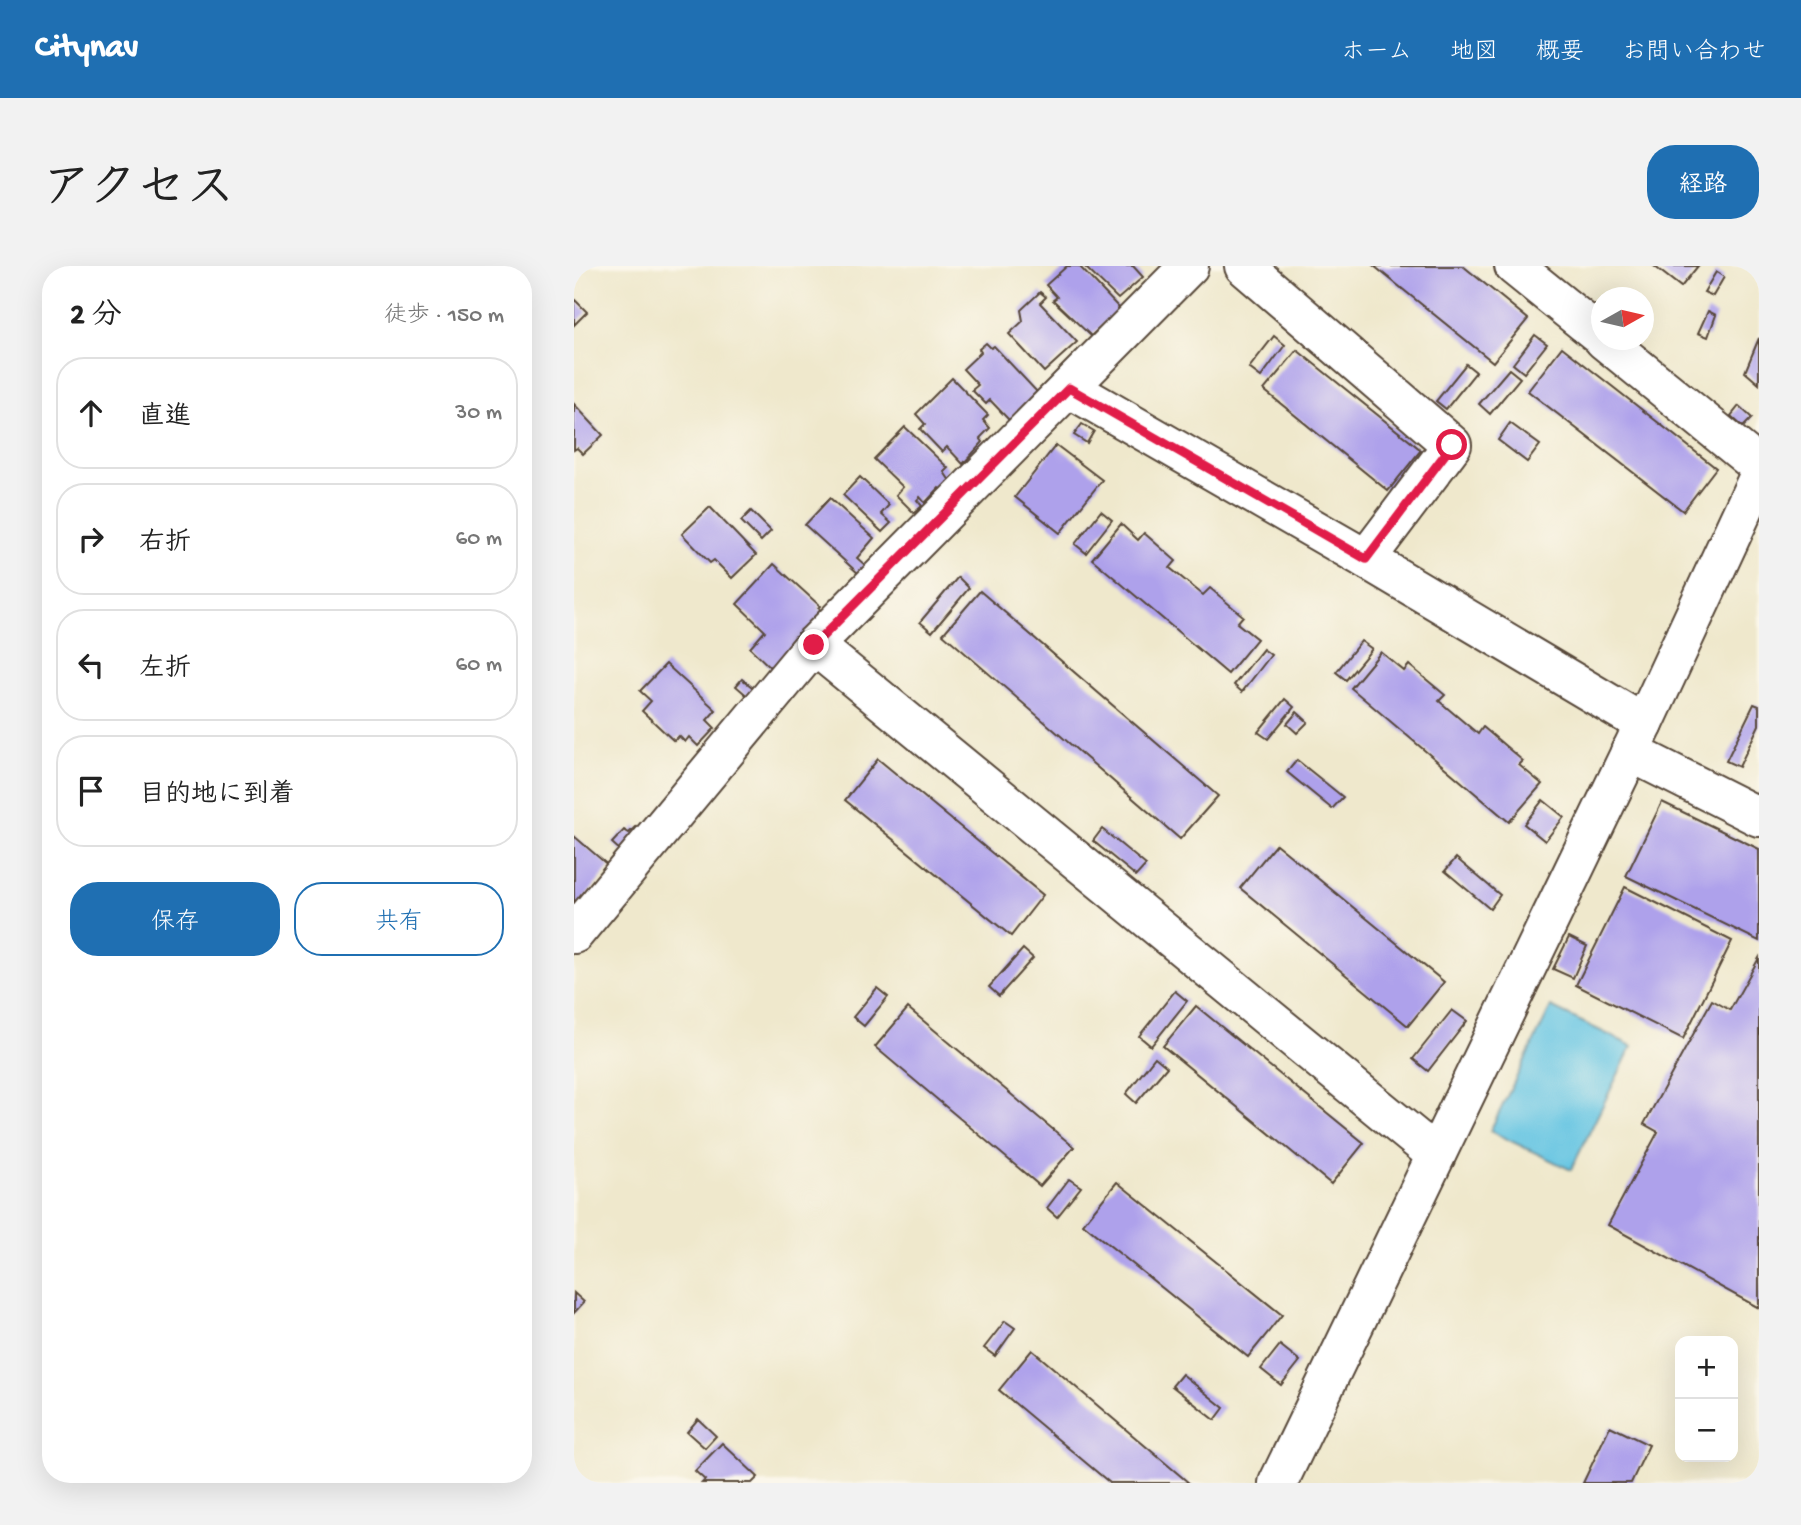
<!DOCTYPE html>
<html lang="ja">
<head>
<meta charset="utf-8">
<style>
  body { margin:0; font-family:"Gochi Hand","Klee One",sans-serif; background:#f2f2f2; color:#222 }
  .controls { position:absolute; right:21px; bottom:21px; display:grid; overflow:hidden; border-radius:14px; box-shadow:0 7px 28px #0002 }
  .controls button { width:63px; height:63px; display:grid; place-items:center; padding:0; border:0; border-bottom:2px solid #e0e0e0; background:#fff; color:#222; font:35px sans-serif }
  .compass { position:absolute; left:1017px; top:21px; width:63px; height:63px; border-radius:50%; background:#fff; box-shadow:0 7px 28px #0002; rotate:82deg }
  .stop { position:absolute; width:21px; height:21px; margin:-16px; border:5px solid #e11d48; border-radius:50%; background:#fff }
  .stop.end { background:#e11d48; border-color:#fff; box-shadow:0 2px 7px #0008 }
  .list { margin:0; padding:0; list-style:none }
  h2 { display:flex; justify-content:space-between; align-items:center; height:91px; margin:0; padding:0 28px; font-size:30px }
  h2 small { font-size:23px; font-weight:400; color:#767676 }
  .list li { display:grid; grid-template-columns:46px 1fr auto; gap:21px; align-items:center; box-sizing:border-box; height:112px; margin:0 14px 14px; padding:0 14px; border:2px solid #e0e0e0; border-radius:28px }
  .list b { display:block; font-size:26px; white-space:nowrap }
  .list em { font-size:23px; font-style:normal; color:#767676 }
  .actions { display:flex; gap:14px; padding:21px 28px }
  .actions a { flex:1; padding:16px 0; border:2px solid #1f6fb2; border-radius:28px; text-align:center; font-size:24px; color:#1f6fb2 }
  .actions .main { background:#1f6fb2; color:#fff }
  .icon { flex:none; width:38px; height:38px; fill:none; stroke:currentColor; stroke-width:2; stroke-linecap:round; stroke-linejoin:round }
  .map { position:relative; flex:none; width:1185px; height:1217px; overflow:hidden; border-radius:28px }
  header { display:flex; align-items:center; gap:42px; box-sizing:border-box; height:98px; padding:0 35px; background:#1f6fb2; color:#fff }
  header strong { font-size:33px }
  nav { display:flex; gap:38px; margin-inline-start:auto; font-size:24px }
  .intro { display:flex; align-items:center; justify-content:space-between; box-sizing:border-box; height:168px; padding:0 42px }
  h1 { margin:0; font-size:49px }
  .button { padding:18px 32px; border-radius:28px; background:#1f6fb2; color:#fff; font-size:24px; font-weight:700 }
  main { display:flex; gap:42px; padding:0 42px }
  aside { flex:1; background:#fff; border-radius:28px; box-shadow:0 7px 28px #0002 }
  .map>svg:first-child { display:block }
  .water { fill:#64c4e2; stroke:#507780; stroke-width:2 }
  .building { fill:#aea1eb }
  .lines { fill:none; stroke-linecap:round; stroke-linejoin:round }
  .street-casing { stroke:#564638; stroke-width:42 }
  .street { stroke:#fff; stroke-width:38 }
  .route { stroke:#e11d48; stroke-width:9 }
</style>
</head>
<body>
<header>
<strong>Citynav</strong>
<nav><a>ホーム</a><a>地図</a><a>概要</a><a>お問い合わせ</a></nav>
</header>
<div class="intro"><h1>アクセス</h1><a class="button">経路</a></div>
<main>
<aside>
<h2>2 分<small>徒歩 · 150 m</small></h2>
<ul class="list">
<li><svg class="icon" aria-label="ahead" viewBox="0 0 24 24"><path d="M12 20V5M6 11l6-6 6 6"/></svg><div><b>直進</b></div><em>30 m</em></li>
<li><svg class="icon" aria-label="right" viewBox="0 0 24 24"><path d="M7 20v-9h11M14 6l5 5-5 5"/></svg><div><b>右折</b></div><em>60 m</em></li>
<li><svg class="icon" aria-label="left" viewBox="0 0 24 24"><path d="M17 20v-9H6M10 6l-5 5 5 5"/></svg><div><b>左折</b></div><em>60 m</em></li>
<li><svg class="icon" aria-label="arrive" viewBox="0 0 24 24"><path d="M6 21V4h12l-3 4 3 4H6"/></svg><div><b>目的地に到着</b></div></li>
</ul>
<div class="actions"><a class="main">保存</a><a>共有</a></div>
</aside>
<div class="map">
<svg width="1185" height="1217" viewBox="0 0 1185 1217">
  <rect width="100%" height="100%" fill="#fbf7ec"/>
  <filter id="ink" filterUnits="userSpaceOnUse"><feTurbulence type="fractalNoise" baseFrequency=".0143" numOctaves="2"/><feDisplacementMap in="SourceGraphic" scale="14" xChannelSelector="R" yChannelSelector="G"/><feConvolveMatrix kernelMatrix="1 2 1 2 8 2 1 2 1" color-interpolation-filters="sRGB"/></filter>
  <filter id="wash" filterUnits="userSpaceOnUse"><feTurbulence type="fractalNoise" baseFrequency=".00686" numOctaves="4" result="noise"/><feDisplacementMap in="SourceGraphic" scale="28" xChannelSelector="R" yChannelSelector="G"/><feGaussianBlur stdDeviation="1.57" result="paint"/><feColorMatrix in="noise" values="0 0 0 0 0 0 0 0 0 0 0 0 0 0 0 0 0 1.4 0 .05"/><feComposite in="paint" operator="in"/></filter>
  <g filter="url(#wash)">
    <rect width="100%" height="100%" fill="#efe8cc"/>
    <!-- water -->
    <polygon class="water" points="977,741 1058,780 997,904 916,865"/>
    <g id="blocks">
      <!-- building -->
      <g class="building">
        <polygon points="493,0 505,0 546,43 517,70 479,34 483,31 472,19"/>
        <polygon points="510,0 559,0 569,11 544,33"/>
        <polygon points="800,0 889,0 954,53 919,96"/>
        <polygon points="1080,0 1124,0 1107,21"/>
        <polygon points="1142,6 1150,11 1139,30 1130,26"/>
        <polygon points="466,26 472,31 466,37 503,76 470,106 435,68 449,55 447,44"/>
        <polygon points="0,33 13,46 0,59"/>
        <polygon points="1134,45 1142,49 1134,71 1124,67"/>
        <polygon points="961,69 973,78 950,107 939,98"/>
        <polygon points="700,70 711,79 687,111 675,102"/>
        <polygon points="1185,72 1185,118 1171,106"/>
        <polygon points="412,77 417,82 420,80 464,127 435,154 416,134 412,138 398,124 404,119 389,103 407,86 405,83"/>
        <polygon points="988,81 1142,202 1109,245 954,125"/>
        <polygon points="723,84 847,184 814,225 690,124"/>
        <polygon points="892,98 902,106 872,143 862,135"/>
        <polygon points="935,103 946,112 916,148 905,138"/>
        <polygon points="378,112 414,149 409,154 416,162 406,172 409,176 389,198 373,181 368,186 346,163 351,158 342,148"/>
        <polygon points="0,138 29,169 9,188 3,182 0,184"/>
        <polygon points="1165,140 1178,152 1169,161 1157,150"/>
        <polygon points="936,157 966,179 953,196 924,174"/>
        <polygon points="508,158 520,165 513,177 500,169"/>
        <polygon points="331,161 374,202 370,206 376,215 368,224 365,222 351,237 346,231 343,234 348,240 340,247 322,229 329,221 300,193"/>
        <polygon points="482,179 528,214 486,267 441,231"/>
        <polygon points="286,211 315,239 307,248 317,257 308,266 269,229"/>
        <polygon points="256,232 300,272 283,292 292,300 285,308 231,259"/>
        <polygon points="136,241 182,289 158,312 140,294 136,297 108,268"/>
        <polygon points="177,245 197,265 187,275 167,255"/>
        <polygon points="527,245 538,254 512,287 501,278"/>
        <polygon points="547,258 564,274 570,267 602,295 596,302 629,329 636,322 669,350 663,357 683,373 654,408 518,293"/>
        <polygon points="200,298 246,340 244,342 252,348 199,404 176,382 191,365 163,338"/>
        <polygon points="384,311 395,322 358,366 346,356"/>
        <polygon points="406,325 644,530 606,573 369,368"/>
        <polygon points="787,375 798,383 772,414 762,406"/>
        <polygon points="689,383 697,389 668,426 660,419"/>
        <polygon points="807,386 830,405 835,399 871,429 865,435 904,468 909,461 949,495 945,499 968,518 935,556 777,422"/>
        <polygon points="92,398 142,444 133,454 141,462 124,480 115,471 111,476 105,470 100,475 68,445 77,435 66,425"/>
        <polygon points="168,413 183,425 177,433 162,420"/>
        <polygon points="711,433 720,441 694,473 684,466"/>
        <polygon points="1180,438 1185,440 1185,459 1165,501 1152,495"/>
        <polygon points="723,446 734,456 723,467 713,458"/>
        <polygon points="304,493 469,629 437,670 271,534"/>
        <polygon points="723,494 769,531 758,543 713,506"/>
        <polygon points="969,534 990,551 971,575 950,558"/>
        <polygon points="1088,536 1185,583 1185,675 1052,610"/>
        <polygon points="62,560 67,565 48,586 38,577 50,564 55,567"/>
        <polygon points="528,563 572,599 562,610 519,575"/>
        <polygon points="0,570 36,601 0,645"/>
        <polygon points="702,578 870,716 834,760 666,622"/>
        <polygon points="882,592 926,629 916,643 871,605"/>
        <polygon points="1051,621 1158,675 1109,773 1002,719"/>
        <polygon points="995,671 1013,680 999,712 979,703"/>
        <polygon points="449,683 459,692 425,730 415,721"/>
        <polygon points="1185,692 1185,1042 1034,959 1084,866 1070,858 1138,734 1156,744"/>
        <polygon points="303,722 314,731 290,760 279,751"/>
        <polygon points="601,725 613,735 577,780 565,770"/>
        <polygon points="622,740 790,877 757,918 589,780"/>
        <polygon points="334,742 500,881 466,920 301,781"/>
        <polygon points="878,744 893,755 854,805 839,793"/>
        <polygon points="581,791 593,801 562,837 552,828"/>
        <polygon points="495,913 507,921 483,951 473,942"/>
        <polygon points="543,916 708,1049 674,1091 509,958"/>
        <polygon points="0,1027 10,1036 0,1047"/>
        <polygon points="431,1055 441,1062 421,1090 410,1082"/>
        <polygon points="706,1079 726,1095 707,1119 687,1103"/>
        <polygon points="458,1084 615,1217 536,1217 425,1124"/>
        <polygon points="608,1108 650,1142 641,1154 598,1120"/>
        <polygon points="124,1153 142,1170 131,1182 113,1166"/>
        <polygon points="1036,1160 1075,1179 1057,1217 1009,1217"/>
        <polygon points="148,1177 184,1211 178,1217 128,1217 131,1214 121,1205"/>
      </g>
    </g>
  </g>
  <g filter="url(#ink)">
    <use href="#blocks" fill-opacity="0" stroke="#564638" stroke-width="2"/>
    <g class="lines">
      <!-- street casing -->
      <g class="street-casing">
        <g id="street">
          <polyline points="670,0 878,179 792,293"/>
          <polyline points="940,0 1028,71"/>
          <polyline points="1030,74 1185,200"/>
          <polyline points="495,122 792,293 1070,458"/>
          <polyline points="240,379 862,889"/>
          <polyline points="1056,486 1185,551"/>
          <polyline points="0,668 240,379 615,0"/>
          <polyline points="704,1217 1070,458 1185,210"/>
        </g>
      </g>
      <!-- street -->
      <use href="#street" class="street"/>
    </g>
  </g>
  <g class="lines" filter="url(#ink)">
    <!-- route -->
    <polyline class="route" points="240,379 495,122 792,293 878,179"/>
  </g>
</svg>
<div class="controls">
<button>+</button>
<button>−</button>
</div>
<svg class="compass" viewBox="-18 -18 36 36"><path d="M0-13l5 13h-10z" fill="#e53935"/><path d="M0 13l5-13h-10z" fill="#767676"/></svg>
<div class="stop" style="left:878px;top:179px"></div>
<div class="stop end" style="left:240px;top:379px"></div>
</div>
</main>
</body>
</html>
